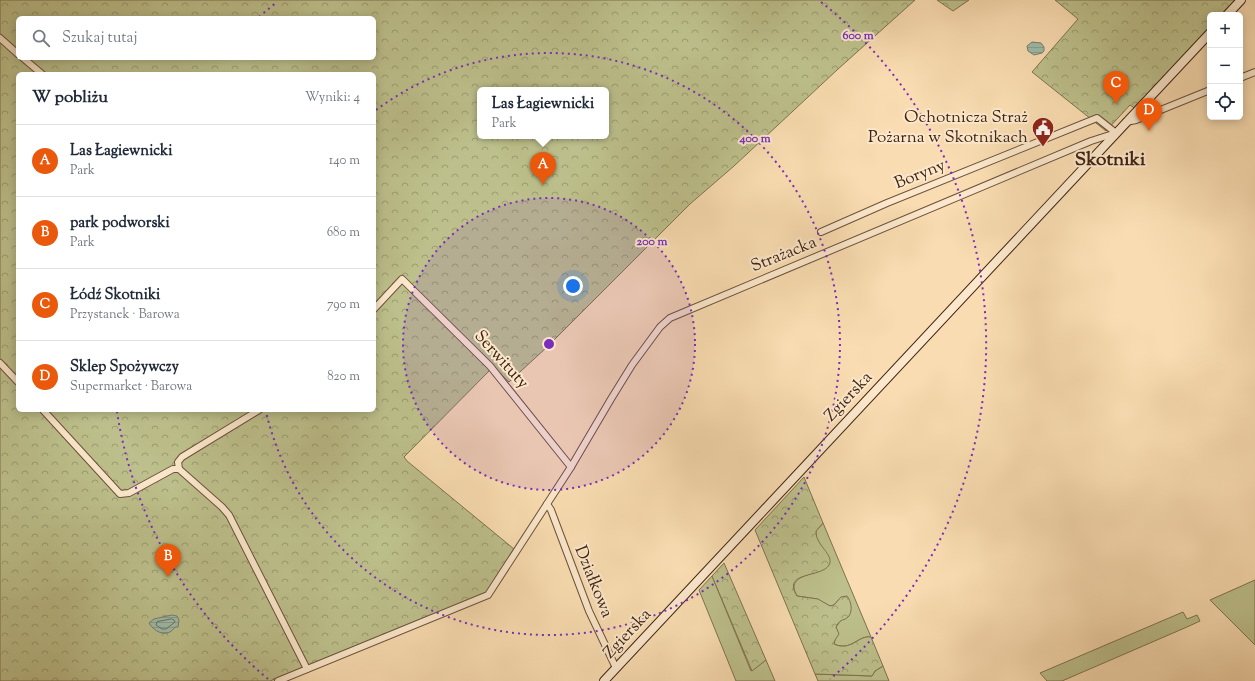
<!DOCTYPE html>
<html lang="pl">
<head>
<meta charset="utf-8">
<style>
  body { margin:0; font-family:"Sorts Mill Goudy",serif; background:#f6f6f7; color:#1f2937 }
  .controls { position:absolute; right:12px; top:12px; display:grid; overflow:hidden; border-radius:6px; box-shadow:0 2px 10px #0003 }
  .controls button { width:36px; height:36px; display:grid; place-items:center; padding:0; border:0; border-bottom:1px solid #e0e1e3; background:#fff; color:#1f2937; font:20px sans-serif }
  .you { position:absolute; left:573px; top:286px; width:14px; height:14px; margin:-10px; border:3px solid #fff; border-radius:50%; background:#1a73e8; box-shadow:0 0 0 6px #1a73e833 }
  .badge { display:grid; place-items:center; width:26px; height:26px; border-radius:50%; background:#ea580c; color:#fff; font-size:13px; font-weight:700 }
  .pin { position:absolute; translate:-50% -33px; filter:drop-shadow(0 1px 2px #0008) }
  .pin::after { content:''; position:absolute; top:21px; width:14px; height:12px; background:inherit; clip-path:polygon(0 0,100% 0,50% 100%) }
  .popup { position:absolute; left:477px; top:87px; width:132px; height:52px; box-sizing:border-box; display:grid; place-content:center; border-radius:6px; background:#fff; filter:drop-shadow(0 1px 3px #0005); font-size:13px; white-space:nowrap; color:#747a83 }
  .popup b { font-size:15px; color:#1f2937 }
  .popup::after { content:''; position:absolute; left:50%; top:100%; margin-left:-8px; border:8px solid transparent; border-top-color:#fff }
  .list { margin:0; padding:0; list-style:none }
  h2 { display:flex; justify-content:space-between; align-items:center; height:52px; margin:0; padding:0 16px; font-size:17px }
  h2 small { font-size:13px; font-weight:400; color:#747a83 }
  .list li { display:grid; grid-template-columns:26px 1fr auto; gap:12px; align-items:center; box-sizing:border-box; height:72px; padding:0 16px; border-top:1px solid #e0e1e3 }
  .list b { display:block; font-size:15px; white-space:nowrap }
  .list p { margin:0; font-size:13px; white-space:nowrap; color:#747a83 }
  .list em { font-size:13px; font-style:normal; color:#747a83 }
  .icon { flex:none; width:22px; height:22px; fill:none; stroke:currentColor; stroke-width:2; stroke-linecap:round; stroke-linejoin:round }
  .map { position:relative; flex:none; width:1255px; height:681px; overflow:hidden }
  .search { position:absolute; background:#fff; box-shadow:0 2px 10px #0003; left:16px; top:16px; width:360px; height:44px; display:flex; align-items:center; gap:10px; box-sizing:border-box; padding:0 14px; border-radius:6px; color:#747a83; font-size:15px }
  .panel { position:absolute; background:#fff; box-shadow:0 2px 10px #0003; left:16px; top:72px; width:360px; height:340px; border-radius:6px }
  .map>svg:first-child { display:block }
  .grass { fill:#bdc08c; stroke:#7f724f }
  .forest { fill:url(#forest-crowns); stroke:#7f724f; fill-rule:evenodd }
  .water { fill:url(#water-rules); stroke:#797f6d }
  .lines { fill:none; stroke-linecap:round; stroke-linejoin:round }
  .shore { stroke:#70705e; stroke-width:1 }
  .minor-casing { stroke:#6f513a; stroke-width:8 }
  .secondary-casing { stroke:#412312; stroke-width:10 }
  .minor { stroke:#fbe8cc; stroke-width:6 }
  .secondary { stroke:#fbe8cc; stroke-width:8 }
  .ring { fill:none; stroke:#7b2cbf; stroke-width:2; stroke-dasharray:2 4 }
  .labels { text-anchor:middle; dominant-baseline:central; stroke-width:4; stroke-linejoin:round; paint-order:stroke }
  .poi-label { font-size:17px; fill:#412312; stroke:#fbe8cc; text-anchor:end }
  .street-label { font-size:17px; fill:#412312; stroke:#fbe8cc }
  .quarter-label { font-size:19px; font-weight:bold; fill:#412312; stroke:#fbe8cc }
  .centre { fill:#7b2cbf; stroke:#fbe8cc; stroke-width:2 }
  .ring-label { font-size:12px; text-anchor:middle; font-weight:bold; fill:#7b2cbf; stroke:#fbe8cc; stroke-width:4; stroke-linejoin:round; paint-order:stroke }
</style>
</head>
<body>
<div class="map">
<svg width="1255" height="681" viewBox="0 0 1255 681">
  <defs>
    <pattern id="forest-crowns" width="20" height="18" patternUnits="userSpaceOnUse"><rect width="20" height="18" fill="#bdc08c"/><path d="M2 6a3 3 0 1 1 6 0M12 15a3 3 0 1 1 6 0" fill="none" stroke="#9b9c71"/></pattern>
    <pattern id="water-rules" width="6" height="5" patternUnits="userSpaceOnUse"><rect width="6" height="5" fill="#9ebcaa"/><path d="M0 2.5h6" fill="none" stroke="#89a191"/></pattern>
  </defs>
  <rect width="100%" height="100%" fill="#f9dcb1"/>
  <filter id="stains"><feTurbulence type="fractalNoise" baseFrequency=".005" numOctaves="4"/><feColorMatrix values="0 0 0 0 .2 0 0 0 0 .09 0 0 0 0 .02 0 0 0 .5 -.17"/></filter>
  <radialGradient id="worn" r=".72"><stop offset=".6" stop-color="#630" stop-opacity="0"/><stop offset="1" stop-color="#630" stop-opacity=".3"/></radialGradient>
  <!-- grass -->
  <g class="grass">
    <path d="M823 523 871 637C858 635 851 652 834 644L837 631 836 627 841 620V597L834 605 830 606 817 599 797 596C787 579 804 576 817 572L818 541 816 537V531Z"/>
    <polygon points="712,576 751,671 766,660 775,681 736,681 699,590"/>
    <polygon points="1255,580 1255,645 1210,600"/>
    <polygon points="1183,612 1187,619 1197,615 1200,621 1187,627 1062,681 1047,681 1040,673"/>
    <polygon points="883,666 889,681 818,681 815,674 872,676 875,671"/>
  </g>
  <!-- forest -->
  <g class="forest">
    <path d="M0 0H915L837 70 734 166 690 204 546 348 509 382 493 367 404 457 407 461 514 549 495 582 485 595 308 667 270 681H0ZM18 18H374V58H18ZM18 74H374V410H18ZM480 90H606V136H480Z"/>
    <polygon points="937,0 969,0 953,11"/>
    <polygon points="1055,0 1237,0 1222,15 1210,15 1210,28 1136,109 1130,105 1106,131 1032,72 1078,19"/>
    <path d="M804 477 823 523 816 531C815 545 835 555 829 565 822 578 781 571 797 596L818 599 830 606 834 605 841 597 847 596C851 601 853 610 849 616 844 622 841 617 836 627L839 634 835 640 834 644C851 652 858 635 871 637L883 666 875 671 872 676 815 674 755 530Z"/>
    <polygon points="724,563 766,660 752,671 712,576"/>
  </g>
  <!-- water -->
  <g class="water">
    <polygon points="1032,42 1041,43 1044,47 1044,51 1042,53 1034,55 1028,51 1027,46"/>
    <path d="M172 615 177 616 179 620 178 627H175C168 638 155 633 149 623L154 619Z"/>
  </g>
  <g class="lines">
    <!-- shore -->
    <polygon class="shore" points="172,619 174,620 175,622 166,629 162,629 156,625 157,622"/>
    <!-- minor casing -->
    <g class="minor-casing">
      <g id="minor">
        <polyline points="0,38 18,54"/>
        <polyline points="23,58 42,74"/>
        <polyline points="1240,78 1255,72"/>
        <polyline points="1126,122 1136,120 1210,90"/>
        <polyline points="821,232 887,203 1097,118 1116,133"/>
        <polyline points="374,309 402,279 490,366 571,467"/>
        <polyline points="0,363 18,382"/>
        <polyline points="43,410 120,494 129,493 173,469 179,469 222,507 229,515 307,669"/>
        <polyline points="179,469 178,462 182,457 259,410"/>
        <polyline points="547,504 551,510 589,611 616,668"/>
        <polyline points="278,681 488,595 571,467 611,399 632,365 660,327 670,318 1091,141 1116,133"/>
      </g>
    </g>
    <!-- secondary casing -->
    <g class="secondary-casing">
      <g id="secondary">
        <polyline points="1227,15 1241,0"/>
        <polyline points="604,681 1210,33"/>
      </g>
    </g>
    <!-- minor -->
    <use href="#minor" class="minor"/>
    <!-- secondary -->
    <use href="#secondary" class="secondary"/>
  </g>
  <!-- distance rings -->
  <circle cx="549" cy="344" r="146" fill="#7b2cbf" fill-opacity=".12"/>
  <g class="ring">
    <circle cx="549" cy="344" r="146"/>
    <path d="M376 110A291 291 0 1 1 266 412"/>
    <path d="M268 679A437 437 0 0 1 117 412M259 17A437 437 0 0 1 277 2M821 2A437 437 0 0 1 830 679"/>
  </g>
  <!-- icons -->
  <defs>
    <g id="civic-pin" transform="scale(1.15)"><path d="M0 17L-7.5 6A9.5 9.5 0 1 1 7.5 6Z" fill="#8f2418" stroke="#fbe8cc"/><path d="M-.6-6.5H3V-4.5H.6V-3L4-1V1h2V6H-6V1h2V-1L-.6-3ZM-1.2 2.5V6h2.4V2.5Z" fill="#fff"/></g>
  </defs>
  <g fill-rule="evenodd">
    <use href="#civic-pin" x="1043" y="128"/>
  </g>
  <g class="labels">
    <!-- poi labels -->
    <g class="poi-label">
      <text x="1028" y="118">Ochotnicza Straż<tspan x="1028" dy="20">Pożarna w Skotnikach</tspan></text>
    </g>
    <!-- street labels -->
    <g class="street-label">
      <text transform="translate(920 175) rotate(-22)">Boryny</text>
      <text transform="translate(784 255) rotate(-22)">Strażacka</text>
      <text transform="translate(501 360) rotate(48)">Serwituty</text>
      <text transform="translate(849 397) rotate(-47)">Zgierska</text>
      <text transform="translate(593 582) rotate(68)">Działkowa</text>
      <text transform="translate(628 634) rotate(-47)">Zgierska</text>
    </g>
    <!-- quarter labels -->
    <g class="quarter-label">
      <text x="1110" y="160">Skotniki</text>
    </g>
  </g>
  <circle cx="549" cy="344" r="6" class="centre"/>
  <g class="ring-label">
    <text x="858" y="39">600 m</text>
    <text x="755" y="142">400 m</text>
    <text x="652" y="245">200 m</text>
  </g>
  <rect width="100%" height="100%" filter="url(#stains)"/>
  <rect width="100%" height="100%" fill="url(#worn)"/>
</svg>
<div class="controls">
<button>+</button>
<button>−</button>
<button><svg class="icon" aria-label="locate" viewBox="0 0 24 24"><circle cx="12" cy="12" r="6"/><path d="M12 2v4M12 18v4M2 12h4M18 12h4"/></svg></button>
</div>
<div class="you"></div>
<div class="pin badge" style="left:543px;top:185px">A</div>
<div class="popup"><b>Las Łagiewnicki</b>Park</div>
<div class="pin badge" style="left:168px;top:577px">B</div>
<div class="pin badge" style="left:1116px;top:104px">C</div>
<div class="pin badge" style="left:1149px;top:131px">D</div>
<div class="search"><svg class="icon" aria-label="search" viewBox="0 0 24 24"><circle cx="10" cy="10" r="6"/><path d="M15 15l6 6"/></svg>Szukaj tutaj</div>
<section class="panel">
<h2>W pobliżu<small>Wyniki: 4</small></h2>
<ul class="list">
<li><span class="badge">A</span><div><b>Las Łagiewnicki</b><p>Park</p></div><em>140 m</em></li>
<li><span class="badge">B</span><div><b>park podworski</b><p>Park</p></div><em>680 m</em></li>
<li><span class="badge">C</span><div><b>Łódź Skotniki</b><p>Przystanek · Barowa</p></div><em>790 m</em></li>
<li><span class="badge">D</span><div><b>Sklep Spożywczy</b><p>Supermarket · Barowa</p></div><em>820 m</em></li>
</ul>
</section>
</div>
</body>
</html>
